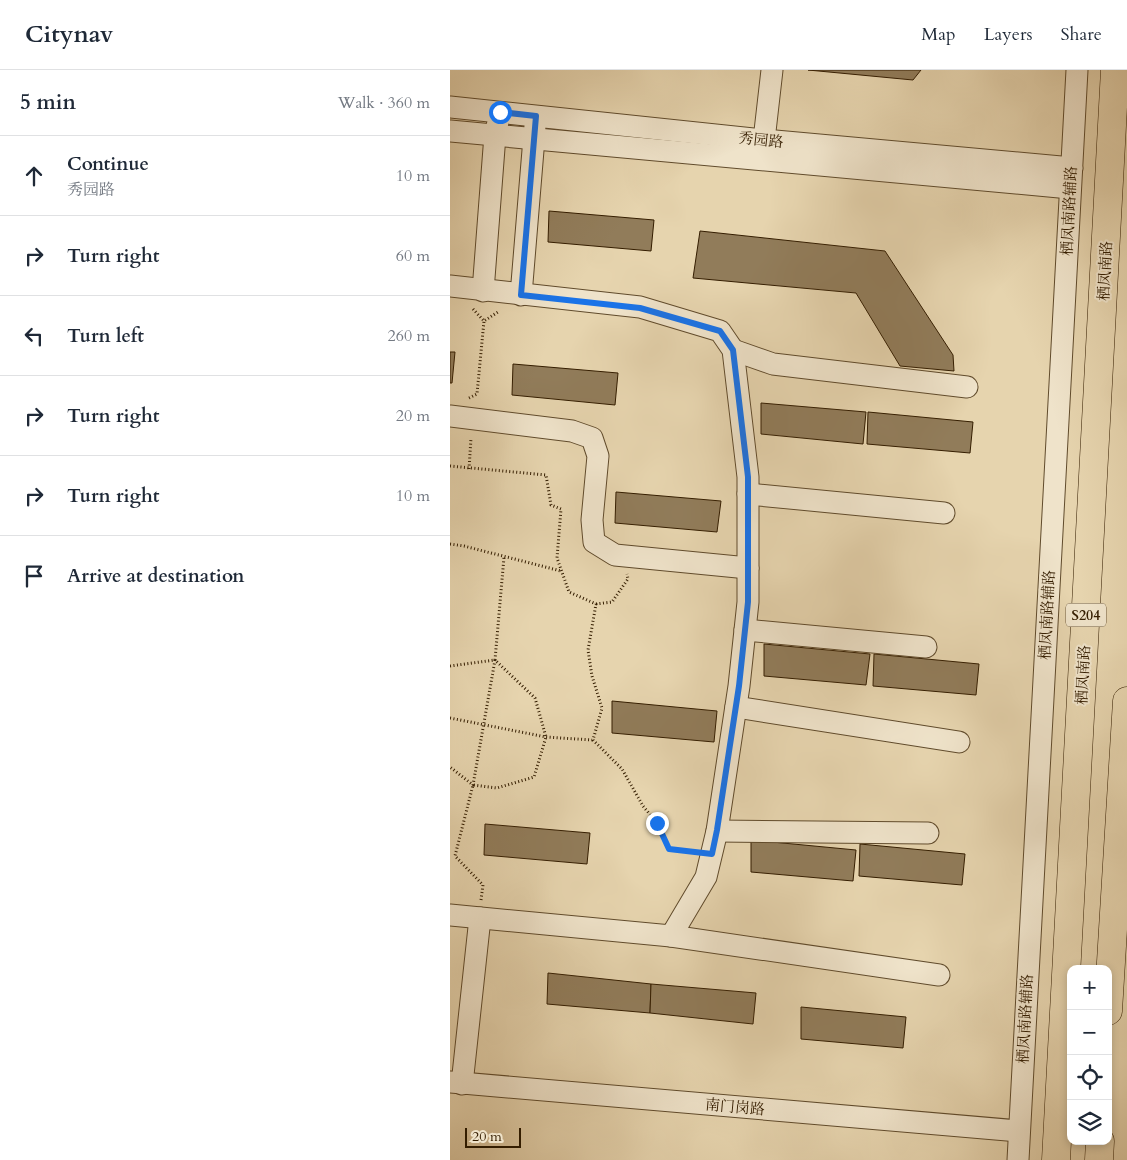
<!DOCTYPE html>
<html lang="en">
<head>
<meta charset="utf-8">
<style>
  body { margin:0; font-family:Cardo,"Noto Serif SC",serif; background:#f2f2f3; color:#1f2937 }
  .controls { position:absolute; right:15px; bottom:15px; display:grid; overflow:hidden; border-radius:10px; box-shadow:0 2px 8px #0003 }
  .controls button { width:45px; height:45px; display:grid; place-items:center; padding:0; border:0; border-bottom:1px solid #e0e1e3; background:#fff; color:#1f2937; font:25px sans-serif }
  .scale { position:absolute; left:15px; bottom:12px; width:56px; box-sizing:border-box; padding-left:5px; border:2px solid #341d00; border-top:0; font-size:14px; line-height:18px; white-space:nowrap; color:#341d00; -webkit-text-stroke:4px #efe3ca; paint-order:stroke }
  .stop { position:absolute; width:15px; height:15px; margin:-11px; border:4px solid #1a73e8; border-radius:50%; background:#fff }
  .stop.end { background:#1a73e8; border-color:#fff; box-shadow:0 1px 5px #0008 }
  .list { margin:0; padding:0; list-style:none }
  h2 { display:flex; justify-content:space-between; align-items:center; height:65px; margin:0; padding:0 20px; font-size:21px }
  h2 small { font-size:16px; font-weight:400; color:#747a83 }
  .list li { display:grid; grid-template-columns:32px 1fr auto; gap:15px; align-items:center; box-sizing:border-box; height:80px; padding:0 20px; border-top:1px solid #e0e1e3 }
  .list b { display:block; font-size:19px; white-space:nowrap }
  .list p { margin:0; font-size:16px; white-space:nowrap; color:#747a83 }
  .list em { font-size:16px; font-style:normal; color:#747a83 }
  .icon { flex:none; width:28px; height:28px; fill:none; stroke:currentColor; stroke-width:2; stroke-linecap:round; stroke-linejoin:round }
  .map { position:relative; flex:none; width:677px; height:1090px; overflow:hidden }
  header { display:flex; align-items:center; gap:30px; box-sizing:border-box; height:70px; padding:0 25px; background:#fff; border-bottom:1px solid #e0e1e3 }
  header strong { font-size:24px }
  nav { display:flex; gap:28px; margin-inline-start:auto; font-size:18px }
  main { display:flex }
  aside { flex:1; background:#fff }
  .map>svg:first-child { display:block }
  .building { fill:#917c5a; stroke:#341d00 }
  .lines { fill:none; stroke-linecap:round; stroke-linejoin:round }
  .minor-casing { stroke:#604b2c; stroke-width:23 }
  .major-casing { stroke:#341d00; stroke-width:29 }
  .path { stroke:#341d00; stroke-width:3; stroke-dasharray:1 2.5; stroke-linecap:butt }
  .minor { stroke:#efe3ca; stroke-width:21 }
  .major { stroke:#e6d4ae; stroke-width:28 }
  .route { stroke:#1a73e8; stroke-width:6 }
  .labels { text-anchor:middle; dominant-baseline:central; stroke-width:4; stroke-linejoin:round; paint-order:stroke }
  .shield { fill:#efe3ca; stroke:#6c583d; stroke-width:1 }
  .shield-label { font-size:14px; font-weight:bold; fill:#341d00 }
  .street-label { font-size:15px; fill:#341d00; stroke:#efe3ca }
</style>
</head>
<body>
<header>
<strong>Citynav</strong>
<nav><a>Map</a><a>Layers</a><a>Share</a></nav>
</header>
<main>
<aside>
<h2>5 min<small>Walk · 360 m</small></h2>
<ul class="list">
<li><svg class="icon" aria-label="ahead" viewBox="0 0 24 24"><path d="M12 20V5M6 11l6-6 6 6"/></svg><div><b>Continue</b><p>秀园路</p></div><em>10 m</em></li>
<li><svg class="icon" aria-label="right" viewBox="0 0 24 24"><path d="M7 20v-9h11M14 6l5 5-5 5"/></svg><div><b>Turn right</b></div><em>60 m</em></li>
<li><svg class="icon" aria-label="left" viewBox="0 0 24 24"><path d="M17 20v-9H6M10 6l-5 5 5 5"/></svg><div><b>Turn left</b></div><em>260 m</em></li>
<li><svg class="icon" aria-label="right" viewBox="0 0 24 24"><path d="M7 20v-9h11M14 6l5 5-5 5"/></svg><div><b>Turn right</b></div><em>20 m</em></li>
<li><svg class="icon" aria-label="right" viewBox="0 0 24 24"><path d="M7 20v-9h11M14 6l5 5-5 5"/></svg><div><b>Turn right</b></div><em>10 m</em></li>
<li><svg class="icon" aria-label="arrive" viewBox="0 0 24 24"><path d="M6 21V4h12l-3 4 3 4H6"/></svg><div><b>Arrive at destination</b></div></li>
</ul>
</aside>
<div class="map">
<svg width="677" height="1090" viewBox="0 0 677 1090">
  <rect width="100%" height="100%" fill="#e6d4ae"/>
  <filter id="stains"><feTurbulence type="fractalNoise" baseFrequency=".004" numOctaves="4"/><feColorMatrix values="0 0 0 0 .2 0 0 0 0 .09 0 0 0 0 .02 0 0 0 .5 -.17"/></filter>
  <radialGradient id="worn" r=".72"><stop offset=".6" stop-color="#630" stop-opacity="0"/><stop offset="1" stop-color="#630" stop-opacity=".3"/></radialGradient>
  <!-- building -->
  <g class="building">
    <polygon points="358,0 471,0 463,10"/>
    <polygon points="99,141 204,150 201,181 98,172"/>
    <polygon points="250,161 435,181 503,285 504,301 450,296 406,223 243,208"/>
    <polygon points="0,282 5,282 2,313 0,313"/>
    <polygon points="63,294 168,303 165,335 62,325"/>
    <polygon points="311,333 416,342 413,374 311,364"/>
    <polygon points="418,342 523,352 520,383 417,374"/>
    <polygon points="166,422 271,431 267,462 165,453"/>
    <polygon points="314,574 420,584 416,615 314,606"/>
    <polygon points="424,584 529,594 526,625 423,616"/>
    <polygon points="162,631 267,641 264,672 162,663"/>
    <polygon points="35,754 140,763 137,794 34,785"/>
    <polygon points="301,770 406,780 403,811 301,802"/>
    <polygon points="410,774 515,784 512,815 409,806"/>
    <polygon points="98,903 201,914 200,943 97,934"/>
    <polygon points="201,914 306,923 303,954 200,943"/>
    <polygon points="351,937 456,947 453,978 351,969"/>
  </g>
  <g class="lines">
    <!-- minor casing -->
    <g class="minor-casing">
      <g id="minor">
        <polyline points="0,37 314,70 622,98"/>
        <polyline points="0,61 620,118"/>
        <polyline points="314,70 322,0"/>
        <polyline points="0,216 190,237 270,261 283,280 298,407 298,532 289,616 267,761 256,807 221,866 0,845"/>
        <polyline points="33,221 45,65 48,52"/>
        <polyline points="71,225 85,56"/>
        <polyline points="283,280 323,294 517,317"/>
        <polyline points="0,346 122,361 142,368 148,386 142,450 144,472 165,485 298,498"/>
        <polyline points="298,424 494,443"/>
        <polyline points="295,560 476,577"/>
        <polyline points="286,637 509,672"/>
        <polyline points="267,761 478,763"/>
        <polyline points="221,866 489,905"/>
        <polyline points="0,1012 569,1061"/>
        <polyline points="12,1014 30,848"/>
        <polyline points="568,1090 627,0"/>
      </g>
    </g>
    <!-- major casing -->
    <g class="major-casing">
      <g id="major">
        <polyline points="658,941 677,631"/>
        <polyline points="606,1090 665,0"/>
        <polyline points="649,1090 650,1071"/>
      </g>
    </g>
    <!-- path -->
    <g class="path">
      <polyline points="23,239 34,251 48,242"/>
      <polyline points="19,328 27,324 34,251"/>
      <polyline points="0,396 96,405 101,435 111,439 107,488 119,522 146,534 138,580 142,606 152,638 143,670 172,699 193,736 207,753 219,779 244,782"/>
      <polyline points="19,399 21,368"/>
      <polyline points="0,474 14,476 111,501"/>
      <polyline points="146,534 162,532 178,509 177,504"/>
      <polyline points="0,596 45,590 23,715 0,697"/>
      <polyline points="0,648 96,667 142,670"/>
      <polyline points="31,830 33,815 5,786 23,715 47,718 84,707 96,667 85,628 45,590 54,487"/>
    </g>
    <!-- minor -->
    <use href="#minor" class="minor"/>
    <!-- major -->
    <use href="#major" class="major"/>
  </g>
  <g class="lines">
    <!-- route -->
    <polyline class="route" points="50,42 86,46 71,225 190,238 270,261 283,280 298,407 298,532 289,616 267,760 262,784 219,779 207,753"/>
  </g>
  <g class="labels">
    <!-- shield labels -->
    <rect class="shield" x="616" y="533.5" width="40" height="23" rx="4"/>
    <g class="shield-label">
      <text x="636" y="545">S204</text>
    </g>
    <!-- street labels -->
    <g class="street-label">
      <text transform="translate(311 70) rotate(6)">秀园路</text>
      <text transform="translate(619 141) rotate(-87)">栖凤南路辅路</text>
      <text transform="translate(655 201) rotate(-87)">栖凤南路</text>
      <text transform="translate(597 545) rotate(-87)">栖凤南路辅路</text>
      <text transform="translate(633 605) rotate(-87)">栖凤南路</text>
      <text transform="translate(575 949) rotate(-87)">栖凤南路辅路</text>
      <text transform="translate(285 1037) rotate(5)">南门岗路</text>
    </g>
  </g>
  <rect width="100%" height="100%" filter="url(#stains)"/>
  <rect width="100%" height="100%" fill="url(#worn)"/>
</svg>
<div class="controls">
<button>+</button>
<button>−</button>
<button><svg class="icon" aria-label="locate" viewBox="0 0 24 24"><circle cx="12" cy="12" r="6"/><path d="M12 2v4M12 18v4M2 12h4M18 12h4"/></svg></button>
<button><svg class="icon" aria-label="layers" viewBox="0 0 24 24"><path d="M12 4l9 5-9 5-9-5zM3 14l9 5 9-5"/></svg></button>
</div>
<div class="scale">20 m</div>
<div class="stop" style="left:50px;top:42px"></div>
<div class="stop end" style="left:207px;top:753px"></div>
</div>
</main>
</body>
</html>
